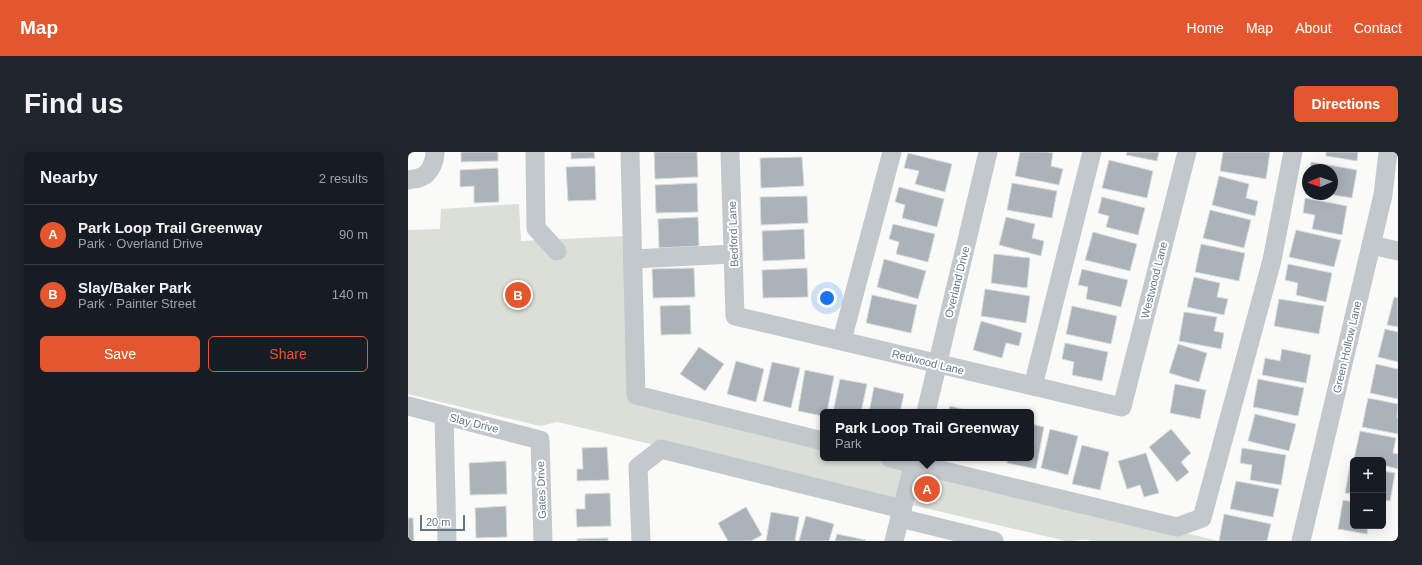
<!DOCTYPE html>
<html lang="en">
<head>
<meta charset="utf-8">
<style>
  body { margin:0; font-family:Arial,sans-serif; background:#20242c; color:#f1f3f6 }
  .controls { position:absolute; right:12px; bottom:12px; display:grid; overflow:hidden; border-radius:6px; box-shadow:0 4px 16px #0002 }
  .controls button { width:36px; height:36px; display:grid; place-items:center; padding:0; border:0; border-bottom:1px solid #363941; background:#171b24; color:#f1f3f6; font:20px sans-serif }
  .compass { position:absolute; left:894px; top:12px; width:36px; height:36px; border-radius:50%; background:#171b24; box-shadow:0 4px 16px #0002; rotate:268deg }
  .scale { position:absolute; left:12px; bottom:10px; width:45px; box-sizing:border-box; padding-left:4px; border:2px solid #657683; border-top:0; font-size:11px; line-height:14px; white-space:nowrap; color:#657683; -webkit-text-stroke:3px #fff; paint-order:stroke }
  .you { position:absolute; left:419px; top:146px; width:14px; height:14px; margin:-10px; border:3px solid #fff; border-radius:50%; background:#1a73e8; box-shadow:0 0 0 6px #1a73e833 }
  .badge { display:grid; place-items:center; width:26px; height:26px; border-radius:50%; background:#e4572e; color:#fff; font-size:13px; font-weight:700 }
  .pin { position:absolute; translate:-50% -50%; border:2px solid #fff; box-shadow:0 1px 4px #0006 }
  .popup { position:absolute; left:412px; top:257px; width:214px; height:52px; box-sizing:border-box; display:grid; place-content:center; border-radius:6px; background:#171b24; filter:drop-shadow(0 1px 3px #0005); font-size:13px; white-space:nowrap; color:#9ea1a6 }
  .popup b { font-size:15px; color:#f1f3f6 }
  .popup::after { content:''; position:absolute; left:50%; top:100%; margin-left:-8px; border:8px solid transparent; border-top-color:#171b24 }
  .list { margin:0; padding:0; list-style:none }
  h2 { display:flex; justify-content:space-between; align-items:center; height:52px; margin:0; padding:0 16px; font-size:17px }
  h2 small { font-size:13px; font-weight:400; color:#9ea1a6 }
  .list li { display:grid; grid-template-columns:26px 1fr auto; gap:12px; align-items:center; box-sizing:border-box; height:60px; padding:0 16px; border-top:1px solid #363941 }
  .list b { display:block; font-size:15px; white-space:nowrap }
  .list p { margin:0; font-size:13px; white-space:nowrap; color:#9ea1a6 }
  .list em { font-size:13px; font-style:normal; color:#9ea1a6 }
  .actions { display:flex; gap:8px; padding:12px 16px }
  .actions a { flex:1; padding:9px 0; border:1px solid #e4572e; border-radius:6px; text-align:center; font-size:14px; color:#e4572e }
  .actions .main { background:#e4572e; color:#fff }
  .map { position:relative; flex:none; width:990px; height:389px; overflow:hidden; border-radius:6px }
  header { display:flex; align-items:center; gap:24px; box-sizing:border-box; height:56px; padding:0 20px; background:#e4572e; color:#fff }
  header strong { font-size:19px }
  nav { display:flex; gap:22px; margin-inline-start:auto; font-size:14px }
  .intro { display:flex; align-items:center; justify-content:space-between; box-sizing:border-box; height:96px; padding:0 24px }
  h1 { margin:0; font-size:28px }
  .button { padding:10px 18px; border-radius:6px; background:#e4572e; color:#fff; font-size:14px; font-weight:700 }
  main { display:flex; gap:24px; padding:0 24px }
  aside { flex:1; background:#171b24; border-radius:6px; box-shadow:0 4px 16px #0002 }
  .map>svg:first-child { display:block }
  .green { fill:#dadfd7 }
  .building { fill:#aab3b9; stroke:#dcdcda }
  .lines { fill:none; stroke-linecap:round; stroke-linejoin:round }
  .minor { stroke:#c3c8cc; stroke-width:19 }
  .labels { text-anchor:middle; dominant-baseline:central; stroke-width:4; stroke-linejoin:round; paint-order:stroke }
  .street-label { font-size:11px; fill:#657683; stroke:#fff }
</style>
</head>
<body>
<header>
<strong>Map</strong>
<nav><a>Home</a><a>Map</a><a>About</a><a>Contact</a></nav>
</header>
<div class="intro"><h1>Find us</h1><a class="button">Directions</a></div>
<main>
<aside>
<h2>Nearby<small>2 results</small></h2>
<ul class="list">
<li><span class="badge">A</span><div><b>Park Loop Trail Greenway</b><p>Park · Overland Drive</p></div><em>90 m</em></li>
<li><span class="badge">B</span><div><b>Slay/Baker Park</b><p>Park · Painter Street</p></div><em>140 m</em></li>
</ul>
<div class="actions"><a class="main">Save</a><a>Share</a></div>
</aside>
<div class="map">
<svg width="990" height="389" viewBox="0 0 990 389">
  <rect width="100%" height="100%" fill="#fafaf8"/>
  <!-- green -->
  <path class="green" d="M111 52 113 89 217 84 223 242 415 290V306H479L810 389H684C675 386 667 389 658 389L149 270 132 274 0 242V78L32 77 33 57Z"/>
  <!-- building -->
  <g class="building">
    <polygon points="53,0 90,0 90,9 53,10"/>
    <polygon points="163,0 186,0 187,6 163,7"/>
    <polygon points="246,0 289,0 290,25 247,27"/>
    <polygon points="612,0 639,0 645,1 643,14 655,17 651,33 607,24"/>
    <polygon points="719,0 751,0 749,9 718,3"/>
    <polygon points="815,0 862,0 858,27 812,19"/>
    <polygon points="918,0 950,0 949,9 918,4"/>
    <polygon points="500,1 544,12 537,40 507,32 511,19 496,16"/>
    <polygon points="394,5 396,34 353,36 352,6"/>
    <polygon points="701,8 745,19 739,46 694,36"/>
    <polygon points="903,10 949,18 944,46 920,42 924,42 924,18 902,18"/>
    <polygon points="187,14 188,48 160,49 158,15"/>
    <polygon points="90,16 91,50 66,51 66,34 52,35 52,18"/>
    <polygon points="811,24 841,32 838,46 850,49 847,64 804,53"/>
    <polygon points="289,31 290,60 248,61 247,33"/>
    <polygon points="604,31 649,39 644,66 599,58"/>
    <polygon points="491,35 536,47 529,75 494,66 497,53 487,50"/>
    <polygon points="399,44 400,71 353,73 352,45"/>
    <polygon points="694,45 737,56 730,83 698,75 701,64 690,61"/>
    <polygon points="897,46 939,54 934,83 904,77 907,63 895,61"/>
    <polygon points="802,58 843,68 836,96 795,86"/>
    <polygon points="290,65 291,94 251,96 250,67"/>
    <polygon points="598,65 627,72 624,86 636,89 633,104 591,93"/>
    <polygon points="485,72 527,82 520,110 488,102 491,90 481,87"/>
    <polygon points="396,77 397,107 355,109 354,79"/>
    <polygon points="888,78 933,88 926,115 881,105"/>
    <polygon points="685,80 729,92 722,119 677,108"/>
    <polygon points="793,92 837,101 831,129 787,120"/>
    <polygon points="586,102 622,106 619,136 583,131"/>
    <polygon points="476,107 518,119 510,147 469,135"/>
    <polygon points="880,112 924,121 918,150 888,143 890,131 877,128"/>
    <polygon points="286,116 287,145 245,146 244,117"/>
    <polygon points="399,116 400,145 355,146 354,118"/>
    <polygon points="674,117 720,128 713,155 678,147 680,135 670,133"/>
    <polygon points="786,125 812,131 809,145 820,147 816,163 779,155"/>
    <polygon points="577,137 622,144 618,171 573,164"/>
    <polygon points="464,143 509,153 503,181 458,171"/>
    <polygon points="986,145 990,146 990,175 979,173"/>
    <polygon points="871,147 916,154 911,182 866,174"/>
    <polygon points="282,153 283,182 253,183 252,154"/>
    <polygon points="664,154 709,164 703,192 658,182"/>
    <polygon points="776,160 809,165 806,179 816,181 813,197 771,189"/>
    <polygon points="573,169 614,181 611,194 598,191 594,206 565,198"/>
    <polygon points="977,177 990,180 990,210 970,205"/>
    <polygon points="657,191 700,200 694,229 664,223 666,210 654,207"/>
    <polygon points="770,192 799,201 791,230 761,221"/>
    <polygon points="291,195 316,212 297,239 272,222"/>
    <polygon points="874,197 903,203 898,231 854,223 857,206 872,209"/>
    <polygon points="328,209 356,217 348,250 319,242"/>
    <polygon points="364,210 392,216 383,256 355,249"/>
    <polygon points="968,212 990,217 990,247 962,241"/>
    <polygon points="397,218 426,224 419,260 415,260 415,264 390,259"/>
    <polygon points="432,227 459,232 453,260 425,260"/>
    <polygon points="850,227 896,236 890,264 845,255"/>
    <polygon points="767,232 798,238 792,267 762,261"/>
    <polygon points="466,235 496,242 492,260 461,260"/>
    <polygon points="960,246 990,252 989,266 990,266 990,282 954,275"/>
    <polygon points="542,254 566,260 540,260"/>
    <polygon points="847,262 888,272 881,299 840,289"/>
    <polygon points="623,272 636,275 628,317 599,311 600,306 623,306"/>
    <polygon points="642,277 670,284 660,323 633,316"/>
    <polygon points="763,277 783,301 773,310 781,320 769,330 741,295"/>
    <polygon points="952,279 988,286 985,301 990,302 990,317 975,313 975,308 946,307"/>
    <polygon points="674,293 701,300 692,338 664,332"/>
    <polygon points="199,295 201,328 169,329 169,317 175,317 174,296"/>
    <polygon points="834,296 878,303 873,333 842,328 844,313 832,311"/>
    <polygon points="738,301 751,341 736,345 732,333 719,337 710,309"/>
    <polygon points="98,309 99,342 62,343 61,311"/>
    <polygon points="942,313 945,314 945,342 937,341"/>
    <polygon points="975,319 987,321 982,349 975,348"/>
    <polygon points="828,329 871,337 865,365 822,357"/>
    <polygon points="202,341 203,374 169,375 168,357 177,357 177,342"/>
    <polygon points="935,348 945,350 945,374 960,374 959,382 930,377"/>
    <polygon points="98,354 99,385 68,386 67,356"/>
    <polygon points="338,355 354,383 343,389 320,389 310,371"/>
    <polygon points="363,360 391,365 387,389 358,389"/>
    <polygon points="816,362 863,372 859,389 811,389"/>
    <polygon points="398,364 426,372 421,389 391,389"/>
    <polygon points="0,366 5,366 6,389 0,389"/>
    <polygon points="429,382 458,388 457,389 427,389"/>
    <polygon points="200,386 200,389 169,389 169,387"/>
  </g>
  <g class="lines">
    <!-- minor -->
    <g class="minor">
      <polyline points="127,0 128,76 149,99"/>
      <polyline points="222,0 228,243 415,289"/>
      <polyline points="322,0 327,164 714,255 779,0"/>
      <path d="M0 28C4 27 10 27 13 25 22 22 27 9 27 0"/>
      <polyline points="963,93 990,99"/>
      <polyline points="225,107 325,102"/>
      <polyline points="434,188 484,0"/>
      <polyline points="625,234 684,0"/>
      <polyline points="0,254 132,288 135,389"/>
      <polyline points="518,260 580,0"/>
      <polyline points="36,264 39,389"/>
      <polyline points="482,306 769,375 794,366 864,108 885,0"/>
      <polyline points="492,366 586,389"/>
      <polyline points="233,389 230,315 253,297 494,357"/>
      <polyline points="486,389 507,306"/>
      <polyline points="893,389 975,43 980,0"/>
    </g>
  </g>
  <g class="labels">
    <!-- street labels -->
    <g class="street-label">
      <text transform="translate(325 82) rotate(-92)">Bedford Lane</text>
      <text transform="translate(746 128) rotate(-76)">Westwood Lane</text>
      <text transform="translate(549 130) rotate(-76)">Overland Drive</text>
      <text transform="translate(939 195) rotate(-77)">Green Hollow Lane</text>
      <text transform="translate(520 210) rotate(14)">Redwood Lane</text>
      <text transform="translate(66 271) rotate(14)">Slay Drive</text>
      <text transform="translate(133 338) rotate(-92)">Gates Drive</text>
    </g>
  </g>
</svg>
<div class="controls">
<button>+</button>
<button>−</button>
</div>
<svg class="compass" viewBox="-18 -18 36 36"><path d="M0-13l5 13h-10z" fill="#e53935"/><path d="M0 13l5-13h-10z" fill="#9ea1a6"/></svg>
<div class="scale">20 m</div>
<div class="you"></div>
<div class="pin badge" style="left:519px;top:337px">A</div>
<div class="popup"><b>Park Loop Trail Greenway</b>Park</div>
<div class="pin badge" style="left:110px;top:143px">B</div>
</div>
</main>
</body>
</html>
